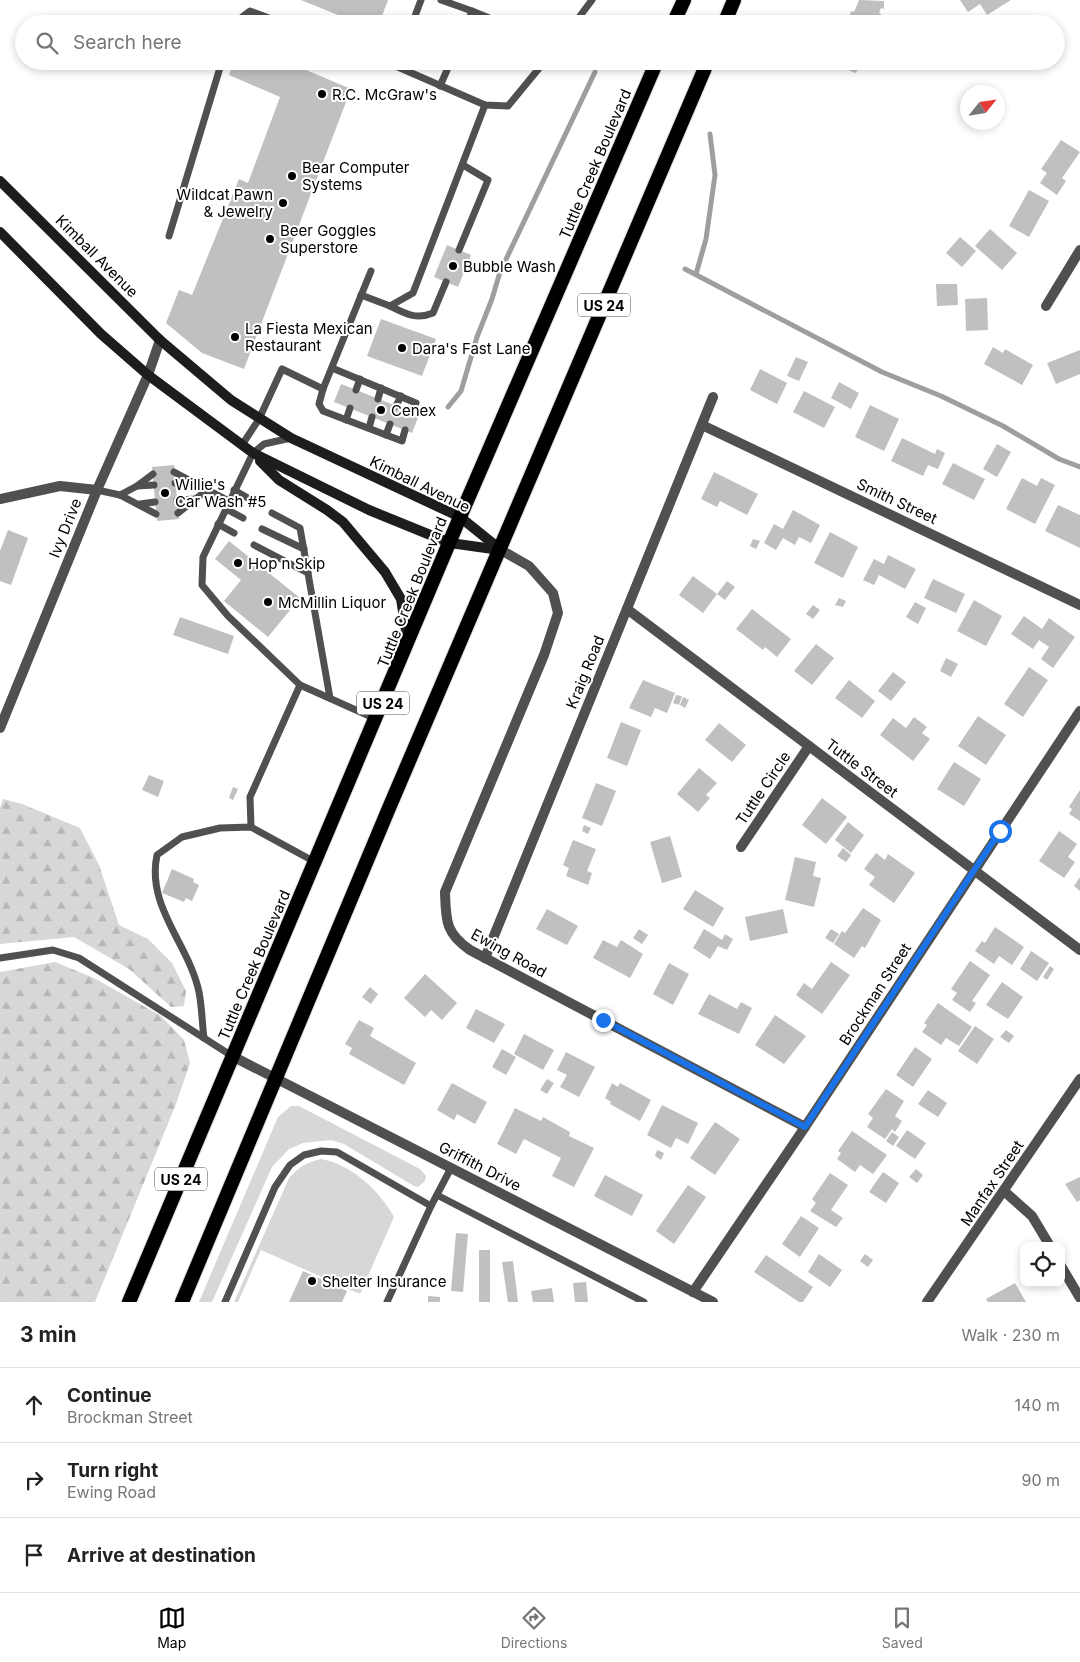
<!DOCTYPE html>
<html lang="en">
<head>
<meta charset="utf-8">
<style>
  body { margin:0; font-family:Inter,sans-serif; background:#f2f2f2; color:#222 }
  .controls { position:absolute; right:15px; bottom:15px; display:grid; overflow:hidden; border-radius:10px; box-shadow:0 2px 8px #0003 }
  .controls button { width:45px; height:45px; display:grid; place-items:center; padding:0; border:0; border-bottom:1px solid #e0e0e0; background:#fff; color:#222; font:25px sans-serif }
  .compass { position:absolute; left:960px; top:85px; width:45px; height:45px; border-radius:50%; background:#fff; box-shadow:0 2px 8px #0003; rotate:60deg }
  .stop { position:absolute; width:15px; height:15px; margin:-11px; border:4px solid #1a73e8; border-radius:50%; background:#fff }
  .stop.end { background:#1a73e8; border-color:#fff; box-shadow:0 1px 5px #0008 }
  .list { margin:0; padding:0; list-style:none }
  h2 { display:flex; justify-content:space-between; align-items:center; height:65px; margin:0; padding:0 20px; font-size:21px }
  h2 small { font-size:16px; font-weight:400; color:#767676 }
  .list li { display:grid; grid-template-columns:32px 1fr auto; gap:15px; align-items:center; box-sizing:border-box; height:75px; padding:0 20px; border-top:1px solid #e0e0e0 }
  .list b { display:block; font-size:19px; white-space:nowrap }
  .list p { margin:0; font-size:16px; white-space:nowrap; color:#767676 }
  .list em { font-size:16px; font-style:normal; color:#767676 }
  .icon { flex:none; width:28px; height:28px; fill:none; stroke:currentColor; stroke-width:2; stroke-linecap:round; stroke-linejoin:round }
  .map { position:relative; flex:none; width:1080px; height:1302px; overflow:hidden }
  .search { position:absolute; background:#fff; box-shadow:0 2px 8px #0003; left:15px; right:15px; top:15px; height:55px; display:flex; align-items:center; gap:12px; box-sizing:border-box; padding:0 18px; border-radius:28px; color:#767676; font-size:19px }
  .sheet { height:290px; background:#fff }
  nav { display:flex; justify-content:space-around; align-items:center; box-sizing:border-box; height:70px; border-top:1px solid #e0e0e0; background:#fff; font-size:14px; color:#767676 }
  nav a { display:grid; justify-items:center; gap:2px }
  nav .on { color:#000 }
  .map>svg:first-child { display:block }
  .green { fill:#d7d7d7 }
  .forest { fill:url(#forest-firs) }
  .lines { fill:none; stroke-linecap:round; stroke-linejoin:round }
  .stream { stroke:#9e9e9e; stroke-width:5 }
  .building { fill:#c0c0c0 }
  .trunk-casing { stroke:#dbdbdb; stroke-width:16 }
  .service { stroke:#505050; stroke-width:7 }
  .minor { stroke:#505050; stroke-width:10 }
  .tertiary { stroke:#505050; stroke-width:10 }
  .secondary { stroke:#1d1d1d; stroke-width:10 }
  .trunk { stroke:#000; stroke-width:14 }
  .route { stroke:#1a73e8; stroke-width:6 }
  .poi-dot { fill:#000; stroke:#fff; stroke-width:2 }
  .labels { text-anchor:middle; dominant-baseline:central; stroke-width:4; stroke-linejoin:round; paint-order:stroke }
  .shield { fill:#fff; stroke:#4c4c4c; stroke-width:1 }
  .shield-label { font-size:14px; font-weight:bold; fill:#000 }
  .poi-label { font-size:15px; fill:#000; stroke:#fff; text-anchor:start }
  .street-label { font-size:15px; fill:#000; stroke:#fff }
</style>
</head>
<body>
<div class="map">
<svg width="1080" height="1302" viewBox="0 0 1080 1302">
  <defs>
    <pattern id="forest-firs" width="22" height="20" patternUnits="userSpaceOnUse" patternTransform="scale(1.25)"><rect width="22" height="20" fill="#d7d7d7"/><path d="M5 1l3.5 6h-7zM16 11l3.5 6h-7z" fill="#b7b7b7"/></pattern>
  </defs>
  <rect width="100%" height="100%" fill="#fff"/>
  <!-- green -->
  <g class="green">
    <polygon points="291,1106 299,1106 420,1169 426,1176 425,1181 418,1187 414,1186 344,1144 331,1140 303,1143 289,1149 272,1167 212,1302 199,1302 278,1117"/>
    <path d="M321 1159C351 1164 380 1191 394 1217L360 1294 261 1250 238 1302H234L289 1178C299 1167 307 1162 321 1159Z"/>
  </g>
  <!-- forest -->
  <g class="forest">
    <polygon points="3,799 22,804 80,828 99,865 119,925 148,939 172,963 186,991 184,1006 171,1007 129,969 74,937 0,944 0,808"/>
    <polygon points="55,962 94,978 161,1016 184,1040 190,1063 176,1104 95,1302 0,1302 0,972"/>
  </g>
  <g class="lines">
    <!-- stream -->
    <g class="stream">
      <polyline points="685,269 882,372 941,396 1003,426 1059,459 1080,467"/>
      <polyline points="696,274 706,239 715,175 710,134"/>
      <polyline points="448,407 461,391 477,337 492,299 500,272 595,72"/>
    </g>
  </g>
  <!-- building -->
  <g class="building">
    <polygon points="301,0 388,0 379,24 360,24"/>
    <polygon points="859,0 884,1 884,9 881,8 879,13 882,15 880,18 877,17 876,22 879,24 849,24 852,16 850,15 851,11 854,12"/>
    <polygon points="960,0 1011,0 987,15 980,4 968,12"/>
    <polygon points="234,61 285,61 351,89 244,369 202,353 166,323 179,290 192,295 239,179 248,183 280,97 229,75"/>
    <polygon points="833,61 859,61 857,65 861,67 855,73 832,63"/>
    <polygon points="1061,140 1080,152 1062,178 1066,181 1057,195 1040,183 1047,173 1041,169"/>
    <polygon points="1029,190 1049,201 1029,237 1009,226"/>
    <polygon points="990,229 1017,253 1002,270 975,246"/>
    <polygon points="960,237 976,251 962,267 946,253"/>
    <polygon points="447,245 471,255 458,287 434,277"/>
    <polygon points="936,284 957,284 958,305 937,306"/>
    <polygon points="987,298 988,330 966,331 965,299"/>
    <polygon points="381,319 436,339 422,376 367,356"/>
    <polygon points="993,347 1003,353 1005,349 1033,365 1022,385 984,364"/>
    <polygon points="1080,350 1080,374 1056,384 1047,363"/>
    <polygon points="796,357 808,362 799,381 787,376"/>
    <polygon points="760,369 787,383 777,404 750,390"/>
    <polygon points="839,382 859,393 851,409 831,398"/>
    <polygon points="341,384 419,415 412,433 334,402"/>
    <polygon points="804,391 835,407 824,428 793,412"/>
    <polygon points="870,405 899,419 884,451 855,437"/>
    <polygon points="902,438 935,454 937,449 945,453 938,469 928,465 923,476 891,461"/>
    <polygon points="997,444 1011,452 997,477 983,469"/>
    <polygon points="953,463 985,479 974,500 942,484"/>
    <polygon points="174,465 179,519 157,521 152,467"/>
    <polygon points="714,472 758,494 747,515 720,501 717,507 701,499"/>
    <polygon points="1022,478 1037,486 1041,478 1055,485 1035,524 1006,509"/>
    <polygon points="1058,505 1080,515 1080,548 1045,531"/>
    <polygon points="793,510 820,525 811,543 799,537 795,545 783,538 776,550 764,543 774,524 783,529"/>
    <polygon points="8,530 28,538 11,585 0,581 0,551"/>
    <polygon points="830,532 858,547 843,578 814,563"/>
    <polygon points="753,539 760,541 756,549 750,546"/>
    <polygon points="229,541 300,598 268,637 224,601 241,580 215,559"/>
    <polygon points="888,555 916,569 905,589 879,575 874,585 863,580 874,559 884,564"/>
    <polygon points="693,576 717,594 703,613 679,595"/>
    <polygon points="933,579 965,594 956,613 924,598"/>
    <polygon points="727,581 735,587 725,600 717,594"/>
    <polygon points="839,598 846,601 843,607 835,605"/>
    <polygon points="974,600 1002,616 986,646 957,631"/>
    <polygon points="915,602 926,608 918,624 906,617"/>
    <polygon points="813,605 820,610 813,619 806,614"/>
    <polygon points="752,609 791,639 777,657 765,647 763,650 736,629"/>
    <polygon points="1024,616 1042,629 1049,618 1075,637 1053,668 1041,659 1049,647 1039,640 1033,649 1011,634"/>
    <polygon points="180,617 234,636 228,654 173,635"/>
    <polygon points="816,644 834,658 812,685 794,671"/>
    <polygon points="946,658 958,664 951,677 940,671"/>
    <polygon points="1029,667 1048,680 1023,717 1004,704"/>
    <polygon points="893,672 906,682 891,701 878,691"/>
    <polygon points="643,680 675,693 667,713 655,708 651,717 629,708"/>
    <polygon points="849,680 875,701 862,718 835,698"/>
    <polygon points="676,695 682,696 679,705 673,703"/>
    <polygon points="683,697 689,700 685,708 680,705"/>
    <polygon points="978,716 1006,735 986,765 958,746"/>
    <polygon points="914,717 927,727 922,733 930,739 913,761 880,735 893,718 906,728"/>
    <polygon points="621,722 641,730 627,766 607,758"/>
    <polygon points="719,723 746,745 732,762 705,740"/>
    <polygon points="954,762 981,779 964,806 937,789"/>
    <polygon points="699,768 717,783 706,795 710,798 698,812 677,794"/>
    <polygon points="149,775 164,781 158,797 142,790"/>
    <polygon points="596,783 616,791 602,826 582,818"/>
    <polygon points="233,787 238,789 233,800 229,798"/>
    <polygon points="1080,790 1080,821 1069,814 1072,809 1069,807"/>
    <polygon points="822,798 847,817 826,844 802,825"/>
    <polygon points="848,822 864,835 851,853 835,840"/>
    <polygon points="584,825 591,828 588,834 582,831"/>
    <polygon points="1059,831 1077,844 1068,857 1075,862 1064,878 1039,861"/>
    <polygon points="670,836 682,877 662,883 650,842"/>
    <polygon points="573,840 596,849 587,871 592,873 588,885 566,876 569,868 563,865"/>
    <polygon points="843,848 851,855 846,862 837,856"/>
    <polygon points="876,853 885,860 888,854 915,873 894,903 869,885 875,877 864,869"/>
    <polygon points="795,857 816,862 813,876 821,878 814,907 785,900"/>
    <polygon points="172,869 194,879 193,882 199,885 192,901 186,898 184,902 162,893"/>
    <polygon points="1080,877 1080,891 1074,886"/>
    <polygon points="695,890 724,908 713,927 683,909"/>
    <polygon points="863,908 881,920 865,948 862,946 854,958 834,944 842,931 845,933"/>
    <polygon points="547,909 578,926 567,945 536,929"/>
    <polygon points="783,909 788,933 750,941 745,917"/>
    <polygon points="995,927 1024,947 1012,965 999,956 994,964 975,951 982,941 985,943"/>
    <polygon points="639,929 648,935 642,944 633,938"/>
    <polygon points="704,929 722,940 725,934 733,939 727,950 718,946 710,959 693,948"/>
    <polygon points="831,929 839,934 833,943 825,938"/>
    <polygon points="603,940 617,947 621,940 643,954 630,978 593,958"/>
    <polygon points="1031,951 1049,963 1037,981 1020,969"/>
    <polygon points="970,961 990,975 972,1001 976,1003 970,1012 952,1000 957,993 951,989"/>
    <polygon points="831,962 850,975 822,1014 796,995 804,983 812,989"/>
    <polygon points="669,963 689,974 673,1005 653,994"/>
    <polygon points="1050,966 1054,969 1047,980 1043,977"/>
    <polygon points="425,974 457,1003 442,1020 431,1010 425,1017 404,998"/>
    <polygon points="1002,982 1023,997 1008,1019 986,1005"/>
    <polygon points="370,987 378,994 371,1004 362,997"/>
    <polygon points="709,994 737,1009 741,1002 752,1008 739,1034 698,1014"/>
    <polygon points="938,1003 972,1027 959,1046 946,1038 941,1045 922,1032 927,1025 924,1023"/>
    <polygon points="476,1009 505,1024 494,1043 466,1028"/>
    <polygon points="775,1015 806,1036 784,1064 755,1045"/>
    <polygon points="359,1020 374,1028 370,1036 416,1063 404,1085 349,1054 352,1048 345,1044"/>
    <polygon points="975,1026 994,1039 977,1064 958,1051"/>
    <polygon points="1006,1030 1014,1036 1009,1043 1000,1037"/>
    <polygon points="524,1034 554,1050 543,1070 514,1054"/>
    <polygon points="915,1047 932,1059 913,1087 896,1075"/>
    <polygon points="502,1049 516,1057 506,1075 492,1067"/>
    <polygon points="566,1052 595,1067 579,1097 560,1087 567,1075 557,1070"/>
    <polygon points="547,1079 554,1083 547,1094 540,1090"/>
    <polygon points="452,1083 487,1102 475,1124 457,1114 454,1120 437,1110"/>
    <polygon points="612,1083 618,1087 620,1083 651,1100 640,1121 610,1104 611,1102 605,1098"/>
    <polygon points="886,1089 904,1101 895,1116 902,1121 895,1132 892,1129 885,1139 867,1127 873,1118 868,1114"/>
    <polygon points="928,1090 947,1103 938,1117 918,1104"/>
    <polygon points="662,1105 698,1123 688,1144 676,1138 671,1148 647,1135"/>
    <polygon points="515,1108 541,1121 543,1117 570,1132 569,1136 594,1148 574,1187 552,1176 561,1158 524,1139 516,1154 497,1144"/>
    <polygon points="715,1122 740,1139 715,1175 690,1158"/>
    <polygon points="907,1130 926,1143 915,1159 896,1146"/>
    <polygon points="852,1131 887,1155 873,1174 860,1165 855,1172 837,1159 841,1153 838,1151"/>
    <polygon points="892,1132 899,1137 893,1146 886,1141"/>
    <polygon points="657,1150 664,1153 661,1160 655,1156"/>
    <polygon points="916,1169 923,1175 917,1183 909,1177"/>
    <polygon points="883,1172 899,1183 886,1203 869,1192"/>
    <polygon points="830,1173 848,1185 831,1210 843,1218 836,1227 810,1211 816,1203 812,1199"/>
    <polygon points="605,1175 643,1195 632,1216 594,1196"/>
    <polygon points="1080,1177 1080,1200 1077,1202 1065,1184"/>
    <polygon points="688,1185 706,1197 674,1244 656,1231"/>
    <polygon points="801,1216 819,1228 800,1257 782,1244"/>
    <polygon points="456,1233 468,1234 463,1292 451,1291"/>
    <rect x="479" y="1250" width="11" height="52"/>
    <polygon points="819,1254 842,1270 830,1287 808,1272"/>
    <polygon points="865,1254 873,1260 868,1267 860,1261"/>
    <polygon points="766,1255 813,1287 803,1302 799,1302 754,1272"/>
    <polygon points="513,1261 518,1302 508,1302 502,1262"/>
    <polygon points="303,1271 347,1291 342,1302 289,1302"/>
    <polygon points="586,1282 588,1302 575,1302 573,1283"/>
    <polygon points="1015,1283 1026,1302 988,1302 986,1299"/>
    <polygon points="552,1288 554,1302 533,1302 531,1291"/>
    <polygon points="428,1296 440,1297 440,1302 428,1302"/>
  </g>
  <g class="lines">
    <!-- trunk casing -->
    <g class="trunk-casing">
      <g id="trunk">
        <polyline points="673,24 684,0"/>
        <polyline points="724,24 734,0"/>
        <polyline points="129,1302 460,517 657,61"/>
        <polyline points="182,1302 389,808 708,61"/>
      </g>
    </g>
    <!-- service -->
    <g class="service">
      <polyline points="441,0 472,11"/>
      <polyline points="233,24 250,11 285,24"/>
      <polyline points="412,24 421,0"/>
      <polyline points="467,24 472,11 504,24"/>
      <polyline points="574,24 592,0"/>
      <polyline points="384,61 485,105 508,106 545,61"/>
      <polyline points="440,86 451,61"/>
      <polyline points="169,236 222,61"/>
      <polyline points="459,250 488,180 463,165"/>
      <polyline points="361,295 390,306 413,293 485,105"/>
      <path d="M390 306C406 314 416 320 433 313L446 282"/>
      <polyline points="332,368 416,403 412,412"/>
      <polyline points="323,389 319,404 323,411 402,441 405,430"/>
      <polyline points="356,390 360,379"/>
      <polyline points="378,399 381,388"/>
      <polyline points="396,406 401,396"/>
      <polyline points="346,420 350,408"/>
      <polyline points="369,428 372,417"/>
      <polyline points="386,435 390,424"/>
      <polyline points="291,438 264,444 253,453 203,557 202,585 228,616 300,685"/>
      <polyline points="242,445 259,419 282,369 323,389 371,271"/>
      <polyline points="174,472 229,501"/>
      <polyline points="175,483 193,483"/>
      <polyline points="137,486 153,474"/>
      <polyline points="97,490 120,495 156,514"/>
      <polyline points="234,490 253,501"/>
      <polyline points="120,495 137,486 154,485"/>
      <polyline points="177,500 197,499"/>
      <polyline points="140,504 155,502"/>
      <polyline points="226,509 243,518"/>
      <polyline points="178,513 207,490"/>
      <polyline points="272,513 300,528 330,698"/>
      <polyline points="218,524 234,533"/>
      <polyline points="262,529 304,549"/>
      <polyline points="254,545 308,573"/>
      <polyline points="251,827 250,797 300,685 376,719"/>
      <polyline points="0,958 53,950 79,958 232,1056"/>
      <path d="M204 1038C202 1023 202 1007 199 992 189 944 146 907 157 855L182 837 220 828 251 827 315 862"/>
      <polyline points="437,1195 644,1302"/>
      <polyline points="225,1302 275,1187 290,1165 304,1155 321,1151 337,1152 431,1206"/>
      <polyline points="387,1302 431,1206 451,1168"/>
    </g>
    <!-- minor -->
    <g class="minor">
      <polyline points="1046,306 1080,250"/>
      <polyline points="702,425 1080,605"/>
      <polyline points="0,499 60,486 97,490"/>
      <path d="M501 550 529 566 553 593 558 613 544 655 445 892C446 920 445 933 470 950L805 1127"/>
      <polyline points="627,609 1080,950"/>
      <polyline points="0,728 97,490 148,375 160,340"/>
      <polyline points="741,847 809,746"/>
      <polyline points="485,958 713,397"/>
      <polyline points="1004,1191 1032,1216 1050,1246"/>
      <polyline points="1061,1266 1080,1298"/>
      <polyline points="693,1292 803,1130 1080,711"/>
      <polyline points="927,1302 1080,1079"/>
    </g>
    <!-- tertiary -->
    <polyline class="tertiary" points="232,1056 713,1302"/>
    <!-- secondary -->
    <g class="secondary">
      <polyline points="0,181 160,340 231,400 291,438 460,517 501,550"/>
      <polyline points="0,232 101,334 148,375 253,453 369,510 450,543 500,550"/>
      <polyline points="260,461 279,480 327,510 343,522 385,572 401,599 406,631 405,641"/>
    </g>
    <!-- trunk -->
    <use href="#trunk" class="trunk"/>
  </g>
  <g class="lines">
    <!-- route -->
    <polyline class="route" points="603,1020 805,1127 1000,831"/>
  </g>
  <!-- markers -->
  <g class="poi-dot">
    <circle cx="322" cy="94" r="5"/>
    <circle cx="292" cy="176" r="5"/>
    <circle cx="283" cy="203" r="5"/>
    <circle cx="270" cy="239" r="5"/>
    <circle cx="453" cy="266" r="5"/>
    <circle cx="235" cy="337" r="5"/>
    <circle cx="402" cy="348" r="5"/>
    <circle cx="381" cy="410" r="5"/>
    <circle cx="165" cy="493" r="5"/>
    <circle cx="238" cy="563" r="5"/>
    <circle cx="268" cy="602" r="5"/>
    <circle cx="312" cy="1281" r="5"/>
  </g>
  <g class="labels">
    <!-- shield labels -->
    <g class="shield">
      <rect x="578" y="293.5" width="52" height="23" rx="4"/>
      <rect x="357" y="691.5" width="52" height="23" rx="4"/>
      <rect x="155" y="1167.5" width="52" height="23" rx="4"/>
    </g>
    <g class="shield-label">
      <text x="604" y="305">US 24</text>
      <text x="383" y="703">US 24</text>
      <text x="181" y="1179">US 24</text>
    </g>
    <!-- poi labels -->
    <g class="poi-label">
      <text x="332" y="94">R.C. McGraw's</text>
      <text x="302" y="167">Bear Computer<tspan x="302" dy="17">Systems</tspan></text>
      <text x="273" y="194" text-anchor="end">Wildcat Pawn<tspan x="273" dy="17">&amp; Jewelry</tspan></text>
      <text x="280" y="230">Beer Goggles<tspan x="280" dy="17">Superstore</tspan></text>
      <text x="463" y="266">Bubble Wash</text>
      <text x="245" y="328">La Fiesta Mexican<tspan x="245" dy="17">Restaurant</tspan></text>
      <text x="412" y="348">Dara's Fast Lane</text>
      <text x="391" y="410">Cenex</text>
      <text x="175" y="484">Willie's<tspan x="175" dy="17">Car Wash #5</tspan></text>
      <text x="248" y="563">Hop n Skip</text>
      <text x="278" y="602">McMillin Liquor</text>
      <text x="322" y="1281">Shelter Insurance</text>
    </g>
    <!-- street labels -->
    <g class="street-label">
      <text transform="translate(595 164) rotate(-67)">Tuttle Creek Boulevard</text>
      <text transform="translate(97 256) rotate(45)">Kimball Avenue</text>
      <text transform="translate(420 484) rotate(26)">Kimball Avenue</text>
      <text transform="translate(897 501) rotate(25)">Smith Street</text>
      <text transform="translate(65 528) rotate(-68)">Ivy Drive</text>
      <text transform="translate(412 592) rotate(-68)">Tuttle Creek Boulevard</text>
      <text transform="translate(585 672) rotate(-68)">Kraig Road</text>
      <text transform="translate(862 768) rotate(37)">Tuttle Street</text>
      <text transform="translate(763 788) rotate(-56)">Tuttle Circle</text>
      <text transform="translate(509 953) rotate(29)">Ewing Road</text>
      <text transform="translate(254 965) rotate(-67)">Tuttle Creek Boulevard</text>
      <text transform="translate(875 994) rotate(-57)">Brockman Street</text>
      <text transform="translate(480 1166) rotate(27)">Griffith Drive</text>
      <text transform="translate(992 1183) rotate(-56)">Manfax Street</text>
    </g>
  </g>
</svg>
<div class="controls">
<button><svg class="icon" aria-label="locate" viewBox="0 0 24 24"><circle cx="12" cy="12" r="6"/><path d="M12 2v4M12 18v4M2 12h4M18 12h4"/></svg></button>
</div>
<svg class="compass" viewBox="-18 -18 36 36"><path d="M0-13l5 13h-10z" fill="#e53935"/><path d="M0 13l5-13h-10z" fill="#767676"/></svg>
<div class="stop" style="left:1000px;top:831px"></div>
<div class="stop end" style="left:603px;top:1020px"></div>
<div class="search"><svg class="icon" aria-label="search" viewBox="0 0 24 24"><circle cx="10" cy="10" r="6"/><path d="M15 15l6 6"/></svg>Search here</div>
</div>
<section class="sheet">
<h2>3 min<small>Walk · 230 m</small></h2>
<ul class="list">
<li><svg class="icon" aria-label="ahead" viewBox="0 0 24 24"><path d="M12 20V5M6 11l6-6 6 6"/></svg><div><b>Continue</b><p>Brockman Street</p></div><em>140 m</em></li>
<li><svg class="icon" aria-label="right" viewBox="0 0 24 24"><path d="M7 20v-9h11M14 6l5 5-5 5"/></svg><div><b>Turn right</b><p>Ewing Road</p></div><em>90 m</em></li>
<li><svg class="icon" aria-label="arrive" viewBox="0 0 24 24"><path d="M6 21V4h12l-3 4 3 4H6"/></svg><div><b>Arrive at destination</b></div></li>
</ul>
</section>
<nav>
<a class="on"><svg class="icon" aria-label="map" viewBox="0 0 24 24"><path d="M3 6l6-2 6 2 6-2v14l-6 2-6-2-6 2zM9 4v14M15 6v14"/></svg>Map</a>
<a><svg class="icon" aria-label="directions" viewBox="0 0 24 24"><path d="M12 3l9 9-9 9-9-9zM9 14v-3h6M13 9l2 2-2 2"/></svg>Directions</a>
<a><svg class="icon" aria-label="saved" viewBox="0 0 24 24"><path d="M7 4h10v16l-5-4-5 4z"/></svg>Saved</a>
</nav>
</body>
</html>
